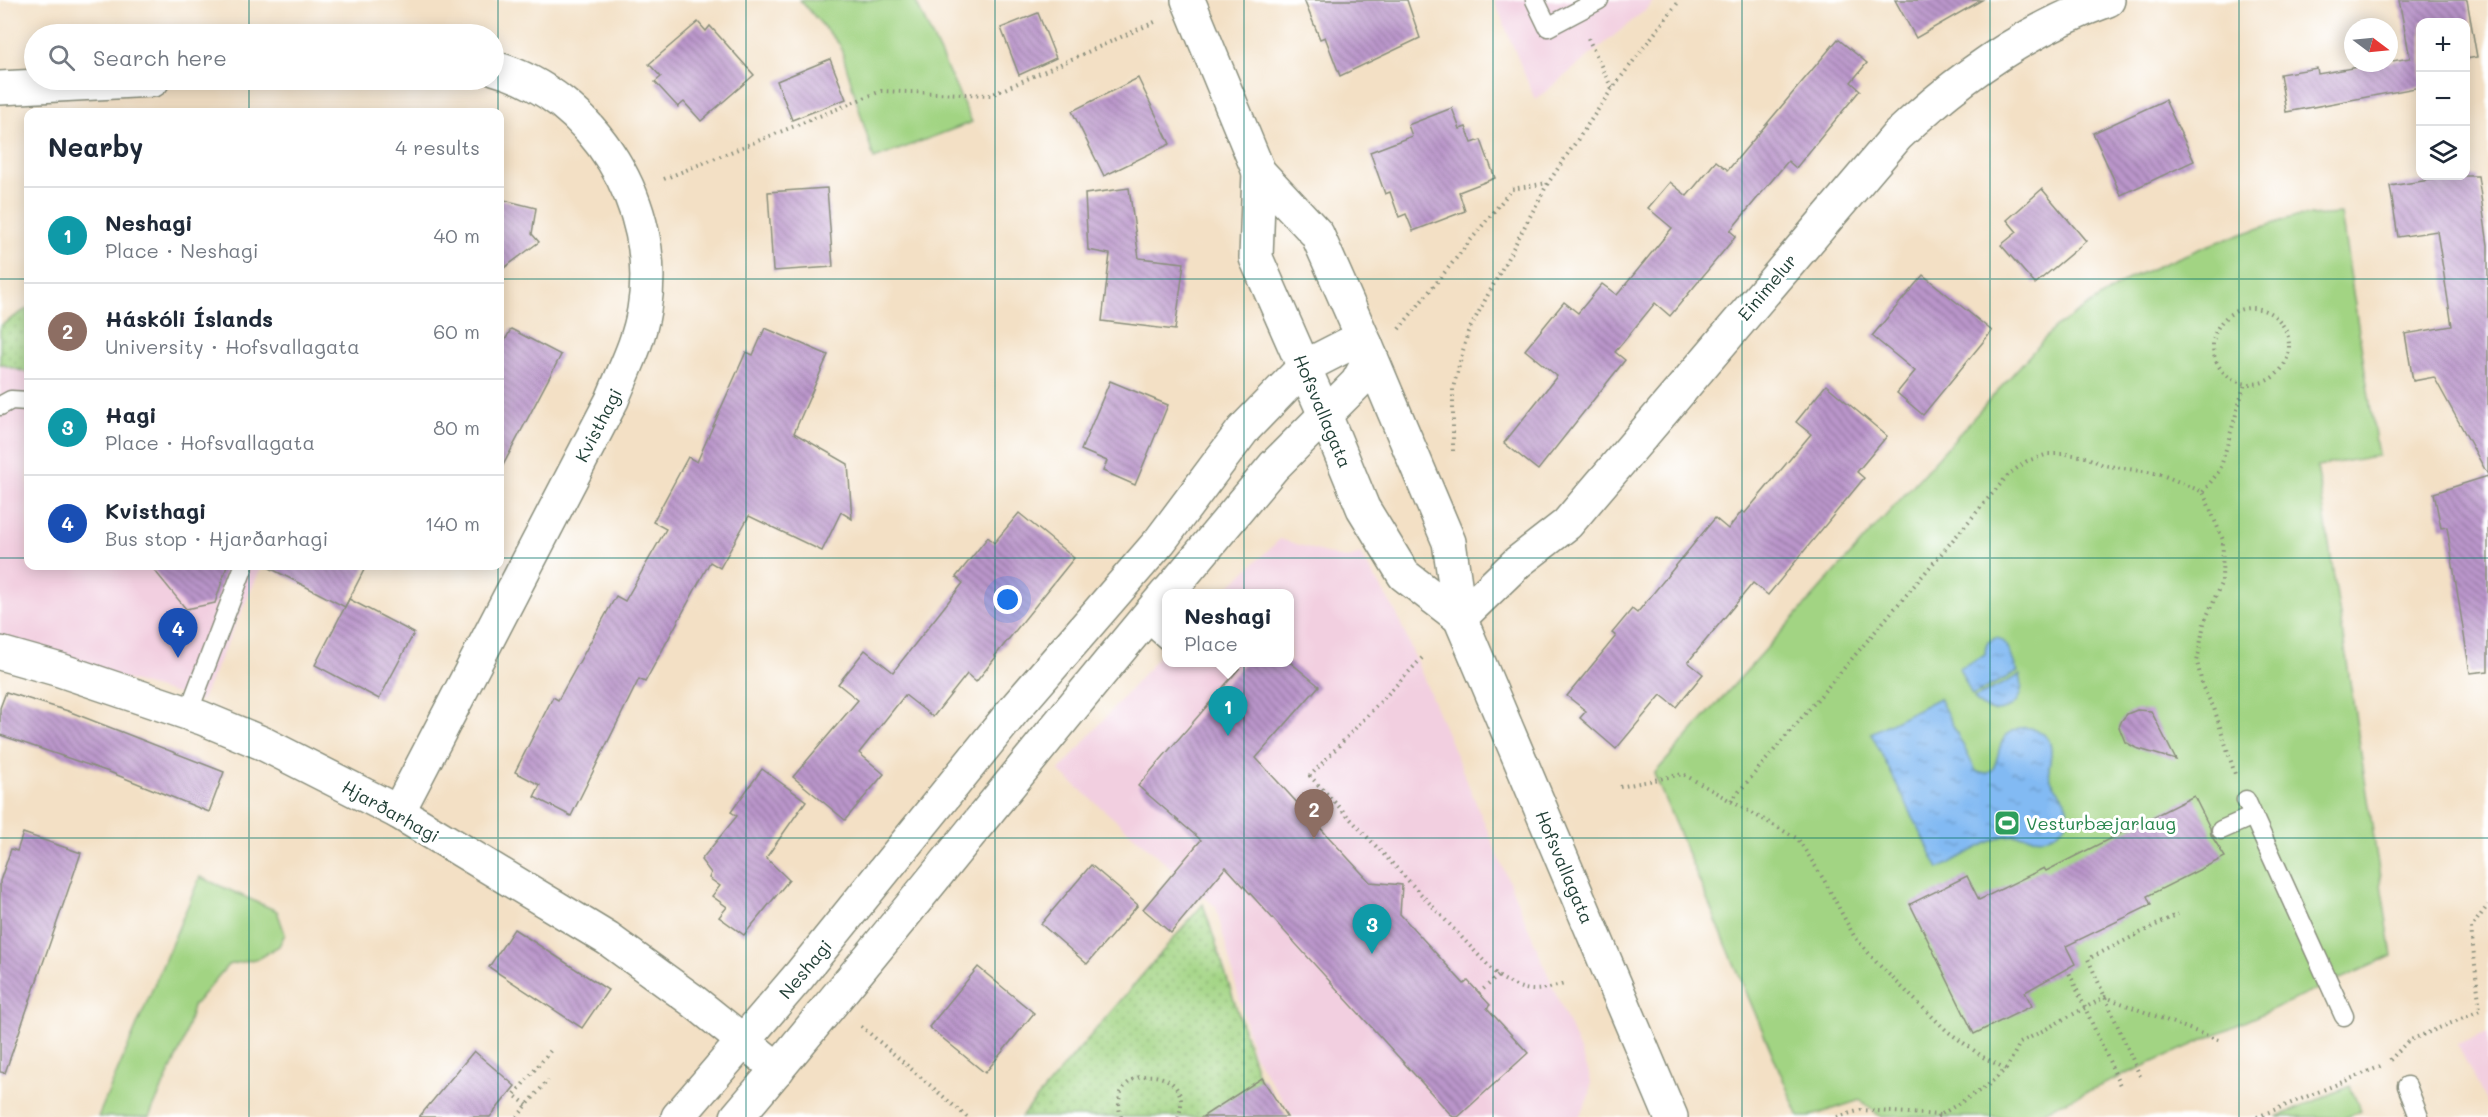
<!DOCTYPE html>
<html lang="en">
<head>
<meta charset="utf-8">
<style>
  body { margin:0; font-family:Mali,sans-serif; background:#f6f6f7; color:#1f2937 }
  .controls { position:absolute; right:18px; top:18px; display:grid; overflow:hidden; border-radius:12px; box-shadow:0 3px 15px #0003 }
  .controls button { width:54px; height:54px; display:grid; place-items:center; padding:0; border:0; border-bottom:2px solid #e0e1e3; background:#fff; color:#1f2937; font:30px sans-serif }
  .compass { position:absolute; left:2344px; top:18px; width:54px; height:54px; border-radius:50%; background:#fff; box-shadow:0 3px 15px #0003; rotate:106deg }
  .you { position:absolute; left:1008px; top:600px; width:21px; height:21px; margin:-15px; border:4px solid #fff; border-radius:50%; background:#1a73e8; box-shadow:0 0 0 9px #1a73e833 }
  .badge { display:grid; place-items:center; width:39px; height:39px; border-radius:50%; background:#b45309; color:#fff; font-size:20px; font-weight:700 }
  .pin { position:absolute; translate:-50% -50px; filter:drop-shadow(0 2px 3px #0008) }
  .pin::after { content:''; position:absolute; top:32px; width:21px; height:18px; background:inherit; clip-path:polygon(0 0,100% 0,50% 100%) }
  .popup { position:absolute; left:1162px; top:589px; width:132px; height:78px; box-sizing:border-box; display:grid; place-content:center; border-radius:12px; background:#fff; filter:drop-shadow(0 2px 4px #0005); font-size:20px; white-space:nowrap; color:#747a83 }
  .popup b { font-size:22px; color:#1f2937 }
  .popup::after { content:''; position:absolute; left:50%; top:100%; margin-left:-12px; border:12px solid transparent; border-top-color:#fff }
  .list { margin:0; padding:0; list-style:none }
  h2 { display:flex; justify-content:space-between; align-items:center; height:78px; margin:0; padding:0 24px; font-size:26px }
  h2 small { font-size:20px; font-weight:400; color:#747a83 }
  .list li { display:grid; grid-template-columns:39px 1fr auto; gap:18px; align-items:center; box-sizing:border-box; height:96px; padding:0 24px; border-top:2px solid #e0e1e3 }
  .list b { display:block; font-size:22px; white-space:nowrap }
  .list p { margin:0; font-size:20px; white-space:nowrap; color:#747a83 }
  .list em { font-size:20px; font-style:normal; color:#747a83 }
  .icon { flex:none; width:33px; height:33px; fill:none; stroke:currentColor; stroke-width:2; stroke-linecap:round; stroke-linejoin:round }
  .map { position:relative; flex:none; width:2488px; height:1117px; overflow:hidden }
  .search { position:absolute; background:#fff; box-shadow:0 3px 15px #0003; left:24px; top:24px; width:480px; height:66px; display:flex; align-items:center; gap:15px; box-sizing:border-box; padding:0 21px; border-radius:33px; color:#747a83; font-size:22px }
  .panel { position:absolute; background:#fff; box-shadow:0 3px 15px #0003; left:24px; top:108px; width:480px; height:462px; border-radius:12px }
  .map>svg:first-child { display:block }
  .built { fill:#f2cfe0 }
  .green { fill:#a2d483; stroke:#60885c; stroke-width:1.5 }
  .park { fill:url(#park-dots); stroke:#60885c; stroke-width:1.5 }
  .water { fill:url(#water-ripples); stroke:#507c94; stroke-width:1.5 }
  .building { fill:url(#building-back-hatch) }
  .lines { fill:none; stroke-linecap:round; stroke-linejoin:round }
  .lane-casing { stroke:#898e7c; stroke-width:21 }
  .street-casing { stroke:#898e7c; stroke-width:36 }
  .secondary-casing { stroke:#898e7c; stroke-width:36 }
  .path { stroke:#898e7c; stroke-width:4; stroke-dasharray:1.5 4.5; stroke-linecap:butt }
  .lane { stroke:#fff; stroke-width:18 }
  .street { stroke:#fff; stroke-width:33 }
  .secondary { stroke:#fff; stroke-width:33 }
  .grid { fill:none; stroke:#0f766e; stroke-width:1.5; stroke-opacity:0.55 }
  .labels { text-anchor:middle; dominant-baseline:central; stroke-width:6; stroke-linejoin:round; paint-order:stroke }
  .street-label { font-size:18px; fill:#1f3d34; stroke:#fff }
  .leisure-label { font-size:18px; fill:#27864d; stroke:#fff; text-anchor:start }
</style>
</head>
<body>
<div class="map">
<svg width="2488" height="1117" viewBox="0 0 2488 1117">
  <defs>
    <pattern id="park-dots" width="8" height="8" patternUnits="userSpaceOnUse" patternTransform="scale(1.5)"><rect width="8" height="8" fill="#a2d483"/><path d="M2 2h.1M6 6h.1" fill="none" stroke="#83ad6c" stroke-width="1.8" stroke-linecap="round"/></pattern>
    <pattern id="water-ripples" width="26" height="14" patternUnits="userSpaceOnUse" patternTransform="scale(1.5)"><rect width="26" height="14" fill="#82baf3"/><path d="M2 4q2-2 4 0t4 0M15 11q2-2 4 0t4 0" fill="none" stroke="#6a98c6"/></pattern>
    <pattern id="building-back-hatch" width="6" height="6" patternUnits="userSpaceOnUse" patternTransform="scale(1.5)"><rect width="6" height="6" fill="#ba95ca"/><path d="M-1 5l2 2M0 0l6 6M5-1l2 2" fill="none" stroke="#977ba5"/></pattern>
  </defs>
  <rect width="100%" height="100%" fill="#fff"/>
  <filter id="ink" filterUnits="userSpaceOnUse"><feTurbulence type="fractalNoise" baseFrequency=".0167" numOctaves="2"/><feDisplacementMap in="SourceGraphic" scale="12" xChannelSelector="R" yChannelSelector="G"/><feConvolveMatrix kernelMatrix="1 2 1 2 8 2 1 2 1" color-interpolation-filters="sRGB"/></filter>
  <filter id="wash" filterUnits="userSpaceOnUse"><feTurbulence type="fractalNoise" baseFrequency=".008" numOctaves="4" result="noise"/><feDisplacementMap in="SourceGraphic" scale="24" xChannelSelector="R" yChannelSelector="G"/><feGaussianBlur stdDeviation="1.35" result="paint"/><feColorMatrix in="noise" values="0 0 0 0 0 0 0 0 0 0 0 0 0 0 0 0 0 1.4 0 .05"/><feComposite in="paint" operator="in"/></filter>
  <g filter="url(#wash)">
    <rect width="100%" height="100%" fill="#f3e0c5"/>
    <!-- built -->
    <g class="built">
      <polygon points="1494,0 1654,0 1648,8 1535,100"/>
      <polygon points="0,364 28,373 28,566 262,566 201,701 0,643"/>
      <polygon points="1280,539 1345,559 1360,554 1395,610 1588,1070 1591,1082 1590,1094 1579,1117 1293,1117 1253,1053 1216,907 1059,771 1166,648 1166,662 1290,662 1290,594 1222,593"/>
      <polygon points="2488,1032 2488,1105 2457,1044"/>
    </g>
    <!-- green -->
    <g class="green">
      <polygon points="800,0 915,0 972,122 874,159 840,45"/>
      <polygon points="2341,214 2378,456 2317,466 2392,956 2030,1117 1881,1117 1860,1100 1809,1117 1799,1117 1654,774 2054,328 2130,278 2206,246 2293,217"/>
      <polygon points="200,877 277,911 285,934 279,946 259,958 228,965 193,1006 183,1043 149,1117 98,1117"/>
      <polygon points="2350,1086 2361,1111 2347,1117 2277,1117"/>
    </g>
    <!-- park -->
    <g class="park">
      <polygon points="28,308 28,373 0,364 0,326"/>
      <polygon points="1203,904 1260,1081 1204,1117 1021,1117"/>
    </g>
    <!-- water -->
    <g class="water">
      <path d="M1996 638C2010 640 2011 660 2018 672L1972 695 1959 668 1985 655C1985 645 1987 641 1996 638Z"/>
      <path d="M2020 675C2030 706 1992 725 1974 698Z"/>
      <path d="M1939 698 1976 771C1981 774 1987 776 1992 770 1999 761 1997 746 2005 737 2016 723 2040 725 2049 741 2053 750 2050 759 2049 768 2048 786 2065 792 2068 808 2069 814 2068 821 2064 825 2049 848 2027 832 2005 836 1990 839 1955 861 1939 869L1871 733Z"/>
    </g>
    <g id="blocks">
      <!-- building -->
      <g class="building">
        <polygon points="1304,0 1407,0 1420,38 1340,76 1325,37 1320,39"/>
        <polygon points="1895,0 1982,0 1916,38"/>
        <polygon points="2399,0 2467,0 2477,57 2466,59 2466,22 2421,22 2421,87 2286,112 2280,74 2317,68 2318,74 2410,58"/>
        <polygon points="1038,13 1056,58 1019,75 1001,28"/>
        <polygon points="698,22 706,31 710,26 754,75 701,121 684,102 678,107 655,82 661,77 649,64"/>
        <polygon points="1838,39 1867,63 1851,82 1860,90 1796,168 1788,161 1730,231 1736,236 1670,316 1655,303 1615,352 1625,360 1538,470 1504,443 1557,376 1525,350 1564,302 1578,313 1602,284 1617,295 1672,228 1648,208 1670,182 1687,196 1716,161 1728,170"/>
        <polygon points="830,59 846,99 792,120 777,81"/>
        <polygon points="1138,78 1170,144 1104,176 1072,111"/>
        <polygon points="2165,100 2194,161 2121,195 2093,133"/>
        <polygon points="1452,108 1460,129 1466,127 1472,143 1481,140 1495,178 1459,192 1465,211 1413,231 1406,214 1399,217 1390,192 1385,194 1370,152 1412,136 1408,125"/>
        <polygon points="2456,176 2478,176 2488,245 2488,475 2434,377 2413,381 2405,334 2452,326 2437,231 2398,237 2390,186"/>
        <polygon points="827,188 833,267 773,271 768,192"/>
        <polygon points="1129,188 1139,258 1184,263 1175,330 1102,321 1110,254 1088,250 1085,194"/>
        <polygon points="2042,189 2086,241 2035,284 2001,245 2017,232 2007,220"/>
        <polygon points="500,199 536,208 532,234 539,242 500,271"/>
        <polygon points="1923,275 1992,331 1923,415 1897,393 1915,371 1872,336"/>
        <polygon points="765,328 828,355 794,433 848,464 852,519 841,512 822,551 749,516 720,568 710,562 645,682 639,679 571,816 534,797 540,785 515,772 553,697 558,700 616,596 625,601 666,529 653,522 688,457 697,462 746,352 753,355"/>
        <polygon points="511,329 561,355 500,471 500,350"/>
        <polygon points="1110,381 1168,405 1135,485 1103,471 1107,461 1081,450"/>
        <polygon points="1826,385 1887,436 1857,472 1864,478 1768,595 1753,583 1688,662 1703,674 1676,707 1661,695 1616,749 1580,718 1586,711 1567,696 1616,636 1612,633 1632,609 1637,613 1715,518 1728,529 1742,511 1745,513 1811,434 1796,422"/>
        <polygon points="2488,476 2488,671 2470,673 2447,527 2441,528 2434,493"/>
        <polygon points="1019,513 1074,558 995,656 996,657 976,682 967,674 933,717 905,695 859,753 884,774 845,820 793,777 858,700 838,684 865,650 893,672 963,583 956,577 988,537 994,543"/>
        <polygon points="151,566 227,566 215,603 186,609"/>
        <polygon points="266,566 366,566 345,607"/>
        <polygon points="349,599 414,633 379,699 315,665"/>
        <polygon points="1244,663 1291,663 1319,686 1256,758 1370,882 1402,885 1400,914 1464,984 1468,981 1490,1005 1487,1008 1528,1053 1458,1117 1453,1117 1226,867 1171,933 1143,909 1201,840 1138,786"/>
        <polygon points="6,692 68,711 224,772 209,812 112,773 0,735 0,708"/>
        <polygon points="2137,710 2151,711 2176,760 2136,748 2125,742 2119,727 2122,720 2127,714"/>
        <polygon points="762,769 806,801 766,858 789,880 744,935 719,917 727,907 712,896 720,886 709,878 711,873 701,860 737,816 731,812"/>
        <polygon points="2194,796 2210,828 2211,835 2225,857 2147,896 2151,905 2066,946 2075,964 2025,992 2032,1006 1974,1034 1910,904 1967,876 1979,900 2044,868 2046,871"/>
        <polygon points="23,833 81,853 5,1073 0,1072 0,881 11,849 17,851"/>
        <polygon points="1091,865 1138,905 1087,964 1041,924"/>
        <polygon points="514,929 608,990 582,1028 489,967"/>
        <polygon points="978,967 1034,1013 985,1073 929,1027"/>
        <polygon points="474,1051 515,1086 490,1117 419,1117"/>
        <polygon points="1262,1078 1287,1117 1202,1117"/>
      </g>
    </g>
  </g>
  <g filter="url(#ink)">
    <use href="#blocks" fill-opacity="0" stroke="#898e7c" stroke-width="1.5"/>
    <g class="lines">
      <!-- lane casing -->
      <g class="lane-casing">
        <g id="lane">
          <polyline points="1535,0 1548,27 1599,0"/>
          <polyline points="0,406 11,400 28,401"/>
          <polyline points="1144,621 1166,640"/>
          <polyline points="188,713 244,566"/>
          <polyline points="2246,800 2344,1016"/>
          <polyline points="2221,830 2253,816"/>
          <polyline points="2407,1086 2419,1117"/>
        </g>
      </g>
      <!-- street casing -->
      <g class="street-casing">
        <g id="street">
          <polyline points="0,88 153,80"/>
          <path d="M1460 618 1518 562 1567 524 1897 136C1959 77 2027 29 2108 0"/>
          <polyline points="0,653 60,670 202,718 262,743 398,812 608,939 692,1000 778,1069"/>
          <path d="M398 812 612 400C624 370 639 342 644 310 662 208 594 95 494 68"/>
        </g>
      </g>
      <!-- secondary casing -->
      <g class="secondary-casing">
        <g id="secondary">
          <polyline points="1188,0 1259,172 1317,234 1366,345 1449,542 1460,618 1671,1117"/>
          <polyline points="1259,172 1256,258 1325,415 1363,508 1404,575 1460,618"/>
          <polyline points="1167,594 1274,466 1357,383 1371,357"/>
          <polyline points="678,1117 799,976 1013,711 1160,541 1243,430 1304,367 1347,345 1366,345"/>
          <path d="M737 1117C883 945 1021 767 1166 594"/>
        </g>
      </g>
      <!-- path -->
      <g class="path">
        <polyline points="1588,38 1612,89"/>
        <polyline points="664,179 881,91 991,95 1157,21"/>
        <circle cx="2251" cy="346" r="38"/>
        <polyline points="1399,329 1512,189 1547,183"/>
        <polyline points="1453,451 1453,388 1468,332 1548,183 1612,89 1680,0"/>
        <polyline points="2203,492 2220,470 2245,383"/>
        <path d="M1422 658 1310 776 1498 976C1525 993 1534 993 1564 984"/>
        <polyline points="1620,787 1683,774 1798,839 1824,880 1854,936 1877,963 1947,1031 1983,1057 2006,1069"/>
        <polyline points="1731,801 2009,474 2027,461 2048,454 2067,454 2086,457 2103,465 2160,474 2203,492 2223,540 2222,581 2204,623 2197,662 2203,688 2214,708 2235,774"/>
        <polyline points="2067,968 2120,1085"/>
        <polyline points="1479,993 1498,976"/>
        <polyline points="861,1026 967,1117"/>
        <polyline points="2390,1060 2408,1041 2480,1011 2471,928 2488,905"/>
        <polyline points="2140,1076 2088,959 2178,914"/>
        <polyline points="527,1105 514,1095 551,1050"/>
        <polyline points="517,1117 548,1080"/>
        <path d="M1121 1117C1104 1059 1199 1065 1178 1117"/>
        <polyline points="1837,1117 1861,1110 1940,1115"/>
        <polyline points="1937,1117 1987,1086 2006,1069 2020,1043 2105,997 2221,1041"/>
        <polyline points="2257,1117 2384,1065"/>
      </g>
      <!-- lane -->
      <use href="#lane" class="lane"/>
      <!-- street -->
      <use href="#street" class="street"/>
      <!-- secondary -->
      <use href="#secondary" class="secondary"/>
    </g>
  </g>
  <!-- grid -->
  <path class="grid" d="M249 0V34M498 0V112M746 0V1117M995 0V1117M1244 0V1117M1493 0V1117M1742 0V1117M1990 0V1117M2239 0V1117M249 80V112M0 279H28M500 279H2488M0 558H28M500 558H2488M249 566V1117M498 566V1117M0 838H2488"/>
  <!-- icons -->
  <defs>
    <g id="stadium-square" transform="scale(1.35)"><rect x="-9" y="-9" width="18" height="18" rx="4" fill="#2e9e5b" stroke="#fff"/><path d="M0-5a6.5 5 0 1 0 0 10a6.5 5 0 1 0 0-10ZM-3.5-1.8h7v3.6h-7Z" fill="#fff"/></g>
  </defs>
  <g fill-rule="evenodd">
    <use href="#stadium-square" x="2007" y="823"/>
  </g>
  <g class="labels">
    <!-- street labels -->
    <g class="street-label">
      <text transform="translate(1767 287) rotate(-50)">Einimelur</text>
      <text transform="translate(1323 411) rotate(67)">Hofsvallagata</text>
      <text transform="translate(598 425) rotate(-63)">Kvisthagi</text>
      <text transform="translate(391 811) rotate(29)">Hjarðarhagi</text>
      <text transform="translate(1565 867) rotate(67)">Hofsvallagata</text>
      <text transform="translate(805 969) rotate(-50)">Neshagi</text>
    </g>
    <!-- leisure labels -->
    <g class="leisure-label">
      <text x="2026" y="823">Vesturbæjarlaug</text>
    </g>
  </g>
</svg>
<div class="controls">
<button>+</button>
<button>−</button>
<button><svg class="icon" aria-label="layers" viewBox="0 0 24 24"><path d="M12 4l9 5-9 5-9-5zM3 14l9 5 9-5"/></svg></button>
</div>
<svg class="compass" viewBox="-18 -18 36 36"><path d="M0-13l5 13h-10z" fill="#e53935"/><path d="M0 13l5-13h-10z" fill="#747a83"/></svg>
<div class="you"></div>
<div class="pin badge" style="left:1228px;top:736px;background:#0f9aa8">1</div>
<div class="popup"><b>Neshagi</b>Place</div>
<div class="pin badge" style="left:1314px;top:839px;background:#8d6e63">2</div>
<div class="pin badge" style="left:1372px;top:954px;background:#0f9aa8">3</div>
<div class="pin badge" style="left:178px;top:658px;background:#1a4fb4">4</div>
<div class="search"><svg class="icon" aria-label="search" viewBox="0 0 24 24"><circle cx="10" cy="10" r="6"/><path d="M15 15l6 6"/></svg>Search here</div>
<section class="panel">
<h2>Nearby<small>4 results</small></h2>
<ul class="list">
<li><span class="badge" style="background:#0f9aa8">1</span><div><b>Neshagi</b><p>Place · Neshagi</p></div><em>40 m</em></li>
<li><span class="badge" style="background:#8d6e63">2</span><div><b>Háskóli Íslands</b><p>University · Hofsvallagata</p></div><em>60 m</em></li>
<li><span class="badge" style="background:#0f9aa8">3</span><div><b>Hagi</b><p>Place · Hofsvallagata</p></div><em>80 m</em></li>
<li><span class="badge" style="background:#1a4fb4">4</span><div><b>Kvisthagi</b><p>Bus stop · Hjarðarhagi</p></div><em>140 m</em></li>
</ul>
</section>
</div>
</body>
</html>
